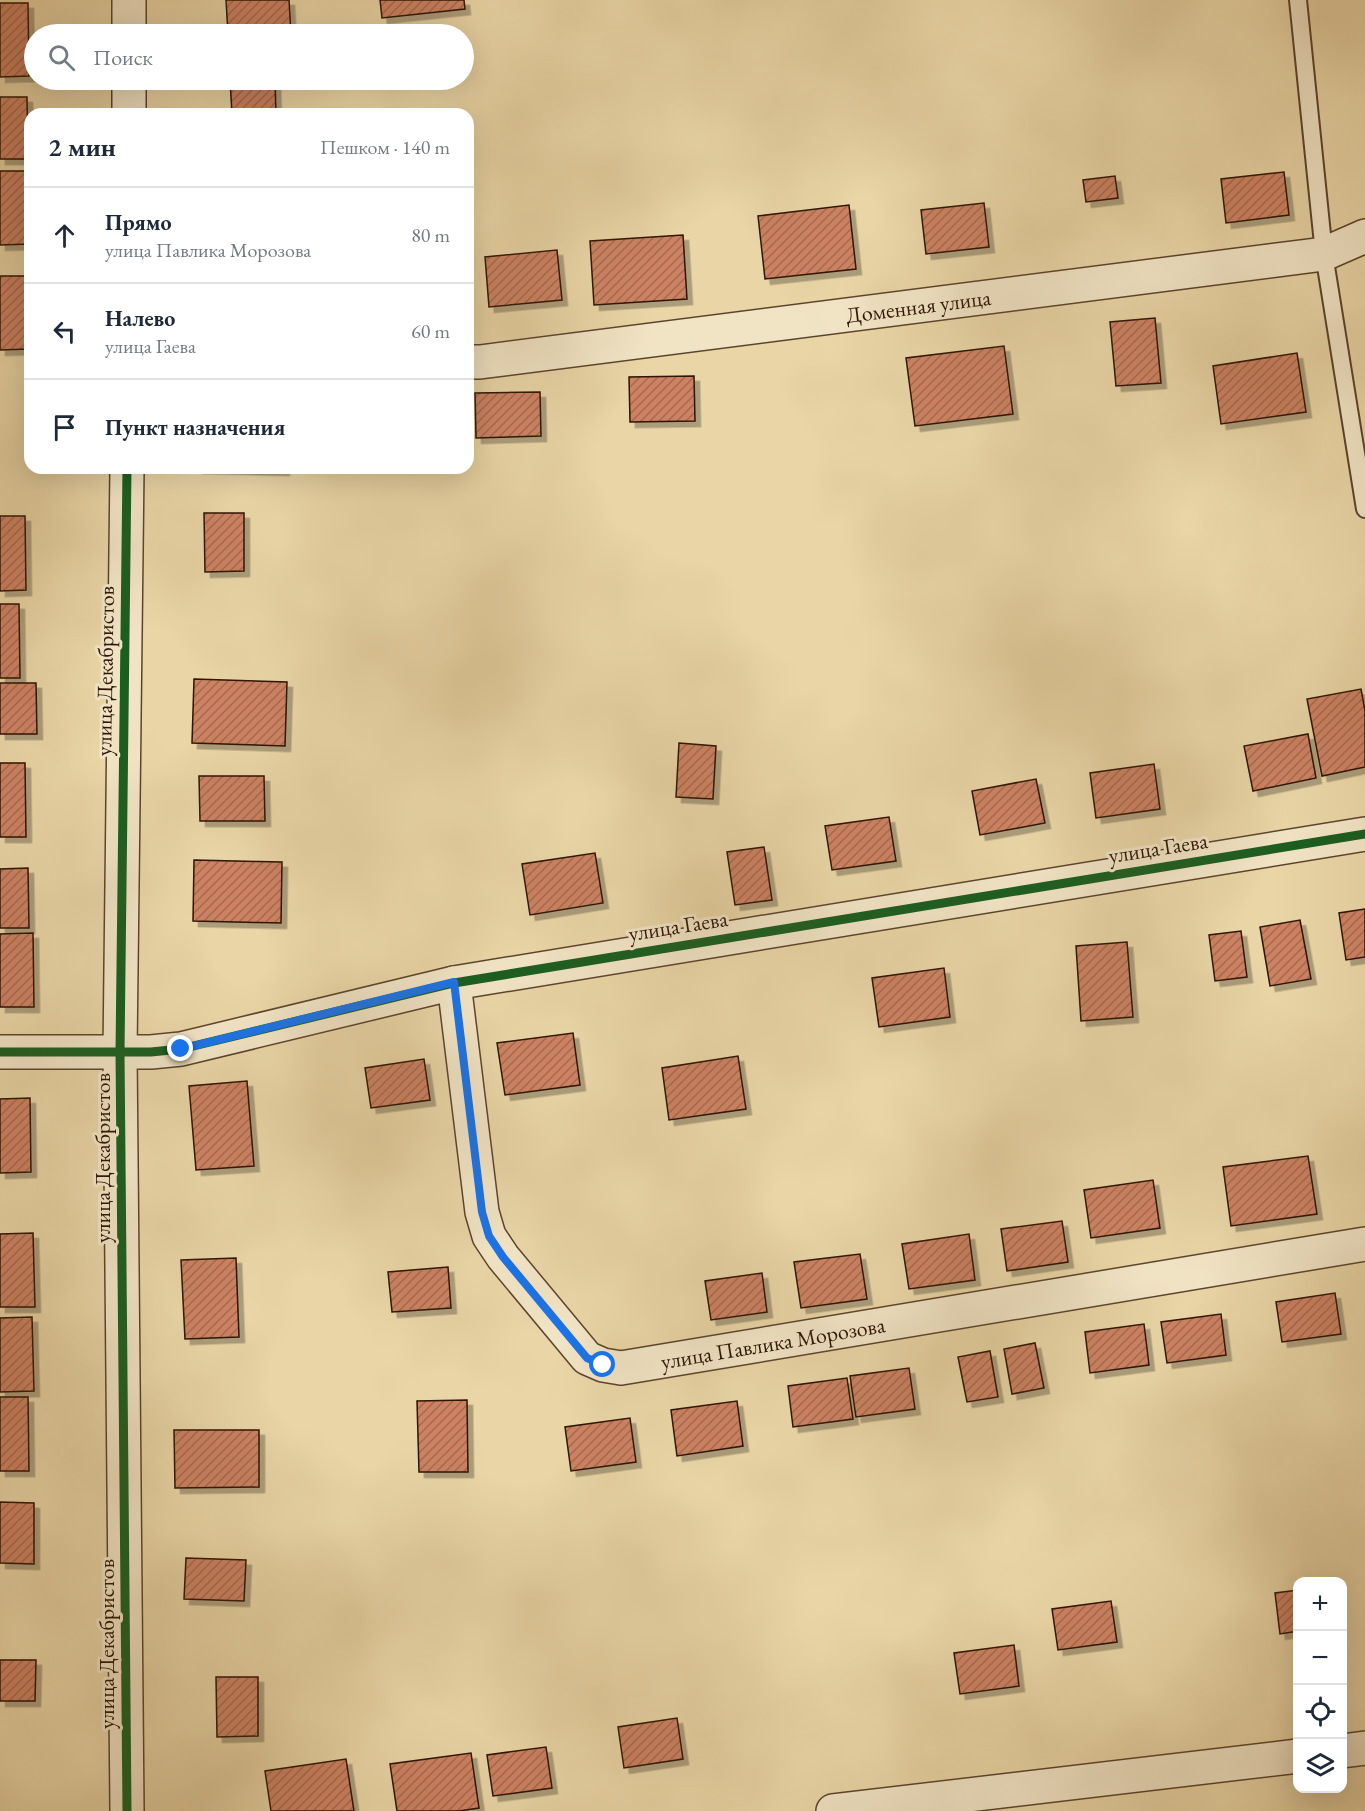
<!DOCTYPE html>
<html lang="ru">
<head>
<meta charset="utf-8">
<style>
  body { margin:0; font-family:"EB Garamond",serif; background:#f6f6f7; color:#1f2937 }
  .controls { position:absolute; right:18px; bottom:18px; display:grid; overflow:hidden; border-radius:12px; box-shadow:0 6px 24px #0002 }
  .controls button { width:54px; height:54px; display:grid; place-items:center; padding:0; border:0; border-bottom:2px solid #e0e1e3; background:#fff; color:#1f2937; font:30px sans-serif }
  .stop { position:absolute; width:18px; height:18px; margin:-14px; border:4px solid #1a73e8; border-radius:50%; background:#fff }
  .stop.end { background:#1a73e8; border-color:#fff; box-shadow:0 2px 6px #0008 }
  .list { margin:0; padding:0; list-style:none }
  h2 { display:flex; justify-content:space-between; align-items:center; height:78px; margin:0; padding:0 24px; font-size:26px }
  h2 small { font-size:20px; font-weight:400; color:#747a83 }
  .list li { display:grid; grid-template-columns:39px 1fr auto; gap:18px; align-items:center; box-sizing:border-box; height:96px; padding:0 24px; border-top:2px solid #e0e1e3 }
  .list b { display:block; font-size:22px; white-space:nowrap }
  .list p { margin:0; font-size:20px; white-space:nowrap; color:#747a83 }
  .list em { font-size:20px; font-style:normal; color:#747a83 }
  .icon { flex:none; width:33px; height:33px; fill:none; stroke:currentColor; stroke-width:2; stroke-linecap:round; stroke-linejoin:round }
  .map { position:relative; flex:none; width:1365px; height:1811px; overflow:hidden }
  .search { position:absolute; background:#fff; box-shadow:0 6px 24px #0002; left:24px; top:24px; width:450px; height:66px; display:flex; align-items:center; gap:15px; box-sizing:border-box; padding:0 21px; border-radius:33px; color:#747a83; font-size:22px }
  .panel { position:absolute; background:#fff; box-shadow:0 6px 24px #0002; left:24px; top:108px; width:450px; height:366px; border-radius:18px }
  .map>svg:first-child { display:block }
  .building { fill:url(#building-hatch); stroke:#2d1404; stroke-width:1.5; filter:url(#shadow) }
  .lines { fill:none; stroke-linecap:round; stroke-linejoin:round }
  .lane-casing { stroke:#5c442c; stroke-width:20 }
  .street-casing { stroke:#5c442c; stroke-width:36 }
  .lane { stroke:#f1e4c5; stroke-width:16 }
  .street { stroke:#f1e4c5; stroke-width:33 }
  .cycleway-casing { stroke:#f1e4c5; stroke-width:13 }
  .cycleway { stroke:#1b5e20; stroke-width:9 }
  .route { stroke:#1a73e8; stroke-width:8 }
  .labels { text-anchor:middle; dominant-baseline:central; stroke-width:6; stroke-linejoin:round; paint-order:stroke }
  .street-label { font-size:22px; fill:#2d1404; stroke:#f1e4c5 }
</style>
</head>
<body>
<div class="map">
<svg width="1365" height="1811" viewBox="0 0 1365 1811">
  <defs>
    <pattern id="building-hatch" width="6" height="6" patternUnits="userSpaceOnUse" patternTransform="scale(1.5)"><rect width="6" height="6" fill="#cc8263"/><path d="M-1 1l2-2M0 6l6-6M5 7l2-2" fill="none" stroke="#a6694f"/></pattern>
    <filter id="shadow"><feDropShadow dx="5.5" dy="5.5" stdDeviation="0" flood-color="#0004"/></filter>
  </defs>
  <rect width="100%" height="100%" fill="#e9d5a6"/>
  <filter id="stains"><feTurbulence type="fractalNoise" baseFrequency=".00333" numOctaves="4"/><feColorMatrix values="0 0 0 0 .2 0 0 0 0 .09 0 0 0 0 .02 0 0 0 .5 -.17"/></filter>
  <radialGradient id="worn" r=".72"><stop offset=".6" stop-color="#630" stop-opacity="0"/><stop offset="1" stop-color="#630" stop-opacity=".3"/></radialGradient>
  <!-- building -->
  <g class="building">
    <polygon points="226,0 289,0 291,34 228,34"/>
    <polygon points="380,0 464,0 465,9 382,18"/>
    <polygon points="0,3 28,3 29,76 0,77"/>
    <polygon points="230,80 275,80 276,114 232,114"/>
    <polygon points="0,97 27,97 28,159 0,159"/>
    <polygon points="0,171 30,171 30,244 0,245"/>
    <polygon points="1284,172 1289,215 1226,223 1221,179"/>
    <polygon points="1115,176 1118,198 1086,202 1083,180"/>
    <polygon points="984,203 989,247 926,254 921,210"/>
    <polygon points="849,205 856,269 765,279 758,216"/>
    <polygon points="683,235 687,299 594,305 590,241"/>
    <polygon points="557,250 562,300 489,307 485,257"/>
    <polygon points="0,276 28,276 29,349 0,350"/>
    <polygon points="1155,318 1161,383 1116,386 1110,322"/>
    <polygon points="1004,346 1013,414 915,426 906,358"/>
    <polygon points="1297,353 1306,412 1221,424 1213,366"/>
    <polygon points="694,376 695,421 630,422 629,377"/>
    <polygon points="540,392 541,436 476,438 475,393"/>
    <polygon points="197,468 284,468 284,470"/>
    <polygon points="204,513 244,513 244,571 205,572"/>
    <polygon points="0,516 25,516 26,590 0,591"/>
    <polygon points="0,604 19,604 20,678 0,678"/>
    <polygon points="194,679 287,682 285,746 192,743"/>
    <polygon points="0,683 36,683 37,734 0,734"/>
    <polygon points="1361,689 1365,711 1365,767 1322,776 1307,699"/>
    <polygon points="1308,734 1316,778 1253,791 1244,746"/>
    <polygon points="679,743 716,746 713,799 676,797"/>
    <polygon points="0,763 25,763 26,837 0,837"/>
    <polygon points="1154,764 1160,809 1096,818 1090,773"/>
    <polygon points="199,776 264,776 265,821 200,821"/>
    <polygon points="1036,779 1045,823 980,835 972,791"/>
    <polygon points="889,817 896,861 832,870 825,826"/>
    <polygon points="764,847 772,900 735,905 727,852"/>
    <polygon points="595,853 603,903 530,915 522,864"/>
    <polygon points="194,860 282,862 281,923 193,921"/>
    <polygon points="28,868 29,928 0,928 0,869"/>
    <polygon points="1365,909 1365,957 1346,960 1339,913"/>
    <polygon points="1300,920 1311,979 1270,986 1260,927"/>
    <polygon points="1241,931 1247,977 1215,981 1209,935"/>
    <polygon points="33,933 34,1007 0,1007 0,934"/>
    <polygon points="1127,942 1133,1017 1081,1021 1076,946"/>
    <polygon points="944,968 950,1017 879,1027 872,978"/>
    <polygon points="573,1033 580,1085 505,1095 497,1043"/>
    <polygon points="738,1056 746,1109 669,1120 662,1068"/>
    <polygon points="424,1059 430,1100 371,1108 365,1068"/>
    <polygon points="247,1081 254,1166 196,1170 189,1086"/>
    <polygon points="30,1098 31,1172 0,1173 0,1099"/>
    <polygon points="1308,1156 1317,1214 1231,1226 1223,1167"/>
    <polygon points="1153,1180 1160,1228 1091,1238 1084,1190"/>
    <polygon points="1062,1221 1068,1262 1007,1271 1001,1229"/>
    <polygon points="33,1233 35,1307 0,1307 0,1234"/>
    <polygon points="969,1234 975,1280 909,1289 902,1244"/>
    <polygon points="860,1254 867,1299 801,1308 794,1262"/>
    <polygon points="236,1258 239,1337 185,1339 181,1260"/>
    <polygon points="448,1267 451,1308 392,1312 388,1272"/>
    <polygon points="762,1273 767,1312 711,1320 705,1281"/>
    <polygon points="1335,1293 1341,1334 1282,1342 1276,1302"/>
    <polygon points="1221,1314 1226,1355 1167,1363 1161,1322"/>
    <polygon points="32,1317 34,1391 0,1392 0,1318"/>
    <polygon points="1144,1324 1149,1365 1090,1373 1085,1332"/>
    <polygon points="1035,1343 1044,1388 1012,1394 1004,1349"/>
    <polygon points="990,1351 998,1397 967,1402 958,1357"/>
    <polygon points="909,1368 915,1409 856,1417 850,1376"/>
    <polygon points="847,1378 853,1419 793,1427 788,1386"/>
    <polygon points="0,1397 28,1397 29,1471 0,1471"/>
    <polygon points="467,1400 468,1472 419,1472 417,1401"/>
    <polygon points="737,1401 743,1446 677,1456 671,1410"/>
    <polygon points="630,1418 636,1462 571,1471 565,1427"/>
    <polygon points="174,1430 259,1430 259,1487 175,1488"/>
    <polygon points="0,1502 34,1503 34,1564 0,1563"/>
    <polygon points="186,1558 246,1560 244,1601 184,1599"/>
    <polygon points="1298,1590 1298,1631 1280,1634 1275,1593"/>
    <polygon points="1111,1601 1117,1642 1058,1650 1052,1609"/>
    <polygon points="1014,1645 1019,1686 960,1694 954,1653"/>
    <polygon points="0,1660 36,1660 35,1701 0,1701"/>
    <polygon points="216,1677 258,1677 258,1736 217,1737"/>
    <polygon points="677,1718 683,1759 624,1768 618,1727"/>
    <polygon points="546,1747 552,1788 493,1796 487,1755"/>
    <polygon points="471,1753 479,1808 459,1811 397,1811 390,1764"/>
    <polygon points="346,1759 354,1811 271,1811 265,1771"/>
  </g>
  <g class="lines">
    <!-- lane casing -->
    <g class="lane-casing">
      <polyline id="lane" points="1298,0 1324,254 1365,509"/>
    </g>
    <!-- street casing -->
    <g class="street-casing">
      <g id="street">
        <polyline points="129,34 129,0"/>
        <polyline points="129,114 129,80"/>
        <path id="s1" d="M468 362H480L1324 254 1365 236"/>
        <path id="s2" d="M454 983 482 1212 489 1236 503 1257 587 1358 603 1365 621 1368 1365 1244"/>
        <polyline points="0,1052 151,1052 181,1049 454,983 1365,834"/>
        <polyline points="1342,1751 1365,1748"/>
        <polyline points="127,1811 120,1052 127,468"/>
        <polyline points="833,1811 1298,1756"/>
      </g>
    </g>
    <!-- lane -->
    <use href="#lane" class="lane"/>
    <!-- street -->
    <use href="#street" class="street"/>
    <!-- cycleway casing -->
    <g class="cycleway-casing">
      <g id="cycleway">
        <polyline points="0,1052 151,1052 181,1049 454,983 1365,834"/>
        <polyline points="127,1811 120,1052 127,468"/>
      </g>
    </g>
    <!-- cycleway -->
    <use href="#cycleway" class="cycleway"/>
  </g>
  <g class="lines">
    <!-- route -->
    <polyline class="route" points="181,1049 454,982 482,1212 489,1236 503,1257 587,1358 603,1365"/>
  </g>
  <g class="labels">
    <!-- street labels -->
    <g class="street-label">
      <text stroke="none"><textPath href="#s1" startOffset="454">Доменная улица</textPath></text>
      <text transform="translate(105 671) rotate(-89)">улица Декабристов</text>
      <text transform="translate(1158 848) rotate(-9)">улица Гаева</text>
      <text transform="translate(678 926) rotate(-9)">улица Гаева</text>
      <text transform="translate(102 1158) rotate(-90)">улица Декабристов</text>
      <text stroke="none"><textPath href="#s2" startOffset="602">улица Павлика Морозова</textPath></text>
      <text transform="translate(106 1644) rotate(-90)">улица Декабристов</text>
    </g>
  </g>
  <rect width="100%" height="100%" filter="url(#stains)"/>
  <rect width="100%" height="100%" fill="url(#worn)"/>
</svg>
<div class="controls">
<button>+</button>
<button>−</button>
<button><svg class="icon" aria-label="locate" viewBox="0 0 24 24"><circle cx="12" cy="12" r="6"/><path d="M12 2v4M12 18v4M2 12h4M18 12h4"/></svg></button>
<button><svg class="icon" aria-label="layers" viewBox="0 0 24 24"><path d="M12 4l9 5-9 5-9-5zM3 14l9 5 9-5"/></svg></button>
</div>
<div class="stop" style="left:603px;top:1365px"></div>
<div class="stop end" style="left:181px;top:1049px"></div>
<div class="search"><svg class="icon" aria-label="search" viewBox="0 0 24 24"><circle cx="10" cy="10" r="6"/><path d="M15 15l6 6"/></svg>Поиск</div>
<section class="panel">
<h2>2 мин<small>Пешком · 140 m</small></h2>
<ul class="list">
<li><svg class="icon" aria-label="ahead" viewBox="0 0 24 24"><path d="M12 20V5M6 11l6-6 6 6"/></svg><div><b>Прямо</b><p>улица Павлика Морозова</p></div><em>80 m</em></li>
<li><svg class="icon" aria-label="left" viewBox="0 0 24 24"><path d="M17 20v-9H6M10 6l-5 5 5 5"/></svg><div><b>Налево</b><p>улица Гаева</p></div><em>60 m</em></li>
<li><svg class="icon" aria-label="arrive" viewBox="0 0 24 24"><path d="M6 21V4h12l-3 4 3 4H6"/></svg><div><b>Пункт назначения</b></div></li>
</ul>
</section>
</div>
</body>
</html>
